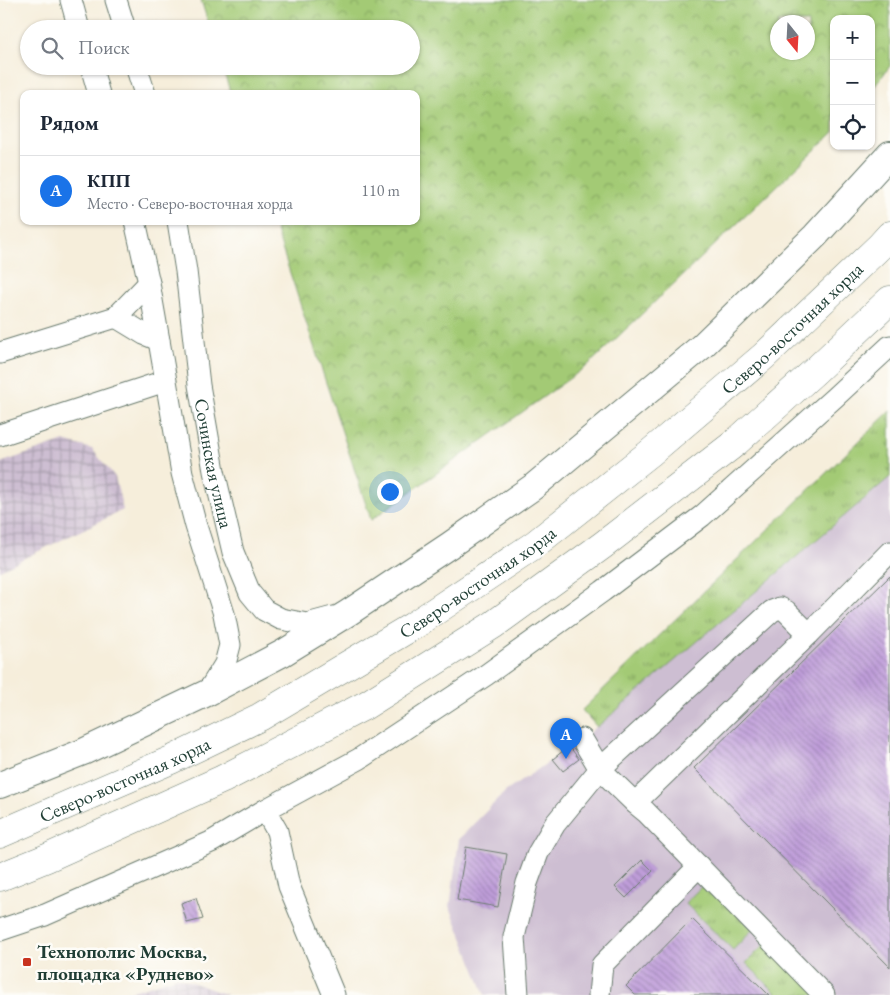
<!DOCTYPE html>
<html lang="ru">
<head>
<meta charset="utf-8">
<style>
  body { margin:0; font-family:"EB Garamond",serif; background:#f2f2f3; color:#1f2937 }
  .controls { position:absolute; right:15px; top:15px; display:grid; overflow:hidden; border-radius:10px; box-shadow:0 1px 4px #0004 }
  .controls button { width:45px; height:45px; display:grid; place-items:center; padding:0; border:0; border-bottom:1px solid #e0e1e3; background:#fff; color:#1f2937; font:25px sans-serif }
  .compass { position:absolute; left:770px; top:15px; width:45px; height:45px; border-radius:50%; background:#fff; box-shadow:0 1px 4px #0004; rotate:162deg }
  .you { position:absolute; left:389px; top:491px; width:18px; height:18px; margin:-12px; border:4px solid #fff; border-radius:50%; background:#1a73e8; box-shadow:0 0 0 8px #1a73e833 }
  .badge { display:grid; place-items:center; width:32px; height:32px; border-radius:50%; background:#1a73e8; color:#fff; font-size:16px; font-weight:700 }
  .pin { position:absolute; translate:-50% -41px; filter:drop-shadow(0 1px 2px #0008) }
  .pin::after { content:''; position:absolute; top:26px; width:18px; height:15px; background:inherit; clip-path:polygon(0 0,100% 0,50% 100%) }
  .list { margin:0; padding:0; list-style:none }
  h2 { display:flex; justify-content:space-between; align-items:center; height:65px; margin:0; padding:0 20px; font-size:21px }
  h2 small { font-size:16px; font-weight:400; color:#747a83 }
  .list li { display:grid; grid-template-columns:32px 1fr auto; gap:15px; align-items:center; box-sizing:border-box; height:70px; padding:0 20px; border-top:1px solid #e0e1e3 }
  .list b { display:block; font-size:19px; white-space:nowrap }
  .list p { margin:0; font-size:16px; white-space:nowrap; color:#747a83 }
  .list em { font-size:16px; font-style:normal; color:#747a83 }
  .icon { flex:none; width:28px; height:28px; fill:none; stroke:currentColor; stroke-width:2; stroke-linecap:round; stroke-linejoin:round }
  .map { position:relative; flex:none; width:890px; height:995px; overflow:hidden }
  .search { position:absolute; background:#fff; box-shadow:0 1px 4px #0004; left:20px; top:20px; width:400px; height:55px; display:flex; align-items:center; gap:12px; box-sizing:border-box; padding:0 18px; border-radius:28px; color:#747a83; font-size:19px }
  .panel { position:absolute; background:#fff; box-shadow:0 1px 4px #0004; left:20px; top:90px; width:400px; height:135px; border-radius:10px }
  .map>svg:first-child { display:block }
  .industrial { fill:url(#industrial-grid) }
  .railway { fill:#cdbed2 }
  .grass { fill:url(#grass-tufts); stroke:#618454 }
  .park { fill:url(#park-crowns); stroke:#618454; fill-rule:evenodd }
  .building { fill:url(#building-back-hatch) }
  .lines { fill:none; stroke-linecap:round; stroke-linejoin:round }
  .minor-casing { stroke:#6a7b6e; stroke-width:23 }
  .major-casing { stroke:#6a7b6e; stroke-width:28 }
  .highway-casing { stroke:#6a7b6e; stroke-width:29 }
  .minor { stroke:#fff; stroke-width:21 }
  .major { stroke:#fff; stroke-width:26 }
  .highway { stroke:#fff; stroke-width:28 }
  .poi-dot { fill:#c8321e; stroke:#fdfcf7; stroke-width:2 }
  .labels { text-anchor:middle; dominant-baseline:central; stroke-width:5; stroke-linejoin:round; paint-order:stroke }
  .street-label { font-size:19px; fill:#1f3d34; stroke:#fdfcf7 }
  .poi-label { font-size:19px; font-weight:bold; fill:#1f3d34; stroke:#fdfcf7; text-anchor:start }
</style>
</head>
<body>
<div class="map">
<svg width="890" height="995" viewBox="0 0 890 995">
  <defs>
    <pattern id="industrial-grid" width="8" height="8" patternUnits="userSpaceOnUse" patternTransform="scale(1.25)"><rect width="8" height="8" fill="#cdbed2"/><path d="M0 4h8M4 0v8" fill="none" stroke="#a69cab"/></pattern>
    <pattern id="grass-tufts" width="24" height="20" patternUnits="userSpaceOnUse" patternTransform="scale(1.25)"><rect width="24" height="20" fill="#a3ca75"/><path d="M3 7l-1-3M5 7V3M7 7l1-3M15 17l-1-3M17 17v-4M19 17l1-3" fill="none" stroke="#84a561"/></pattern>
    <pattern id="park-crowns" width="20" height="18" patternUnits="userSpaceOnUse" patternTransform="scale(1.25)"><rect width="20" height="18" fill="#a3ca75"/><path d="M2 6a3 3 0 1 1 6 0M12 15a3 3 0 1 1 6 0" fill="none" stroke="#84a561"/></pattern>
    <pattern id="building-back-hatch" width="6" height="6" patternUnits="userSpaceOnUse" patternTransform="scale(1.25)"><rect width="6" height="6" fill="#c09eda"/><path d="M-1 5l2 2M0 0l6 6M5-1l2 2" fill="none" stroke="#9b82b2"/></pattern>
  </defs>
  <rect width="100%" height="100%" fill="#fdfcf7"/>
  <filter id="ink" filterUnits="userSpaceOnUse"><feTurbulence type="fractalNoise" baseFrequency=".02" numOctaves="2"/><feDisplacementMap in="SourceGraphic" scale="10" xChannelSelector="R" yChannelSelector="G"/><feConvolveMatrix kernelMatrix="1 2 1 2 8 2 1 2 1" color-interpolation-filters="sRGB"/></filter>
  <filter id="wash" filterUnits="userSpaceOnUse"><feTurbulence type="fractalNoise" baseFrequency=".0096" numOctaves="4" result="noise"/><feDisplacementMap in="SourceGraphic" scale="20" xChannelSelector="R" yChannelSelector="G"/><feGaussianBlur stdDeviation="1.12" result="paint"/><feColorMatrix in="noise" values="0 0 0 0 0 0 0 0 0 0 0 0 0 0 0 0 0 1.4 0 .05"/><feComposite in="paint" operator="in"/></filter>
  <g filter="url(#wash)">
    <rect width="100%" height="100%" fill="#f6eedb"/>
    <!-- industrial -->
    <g class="industrial">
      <polygon points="64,441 92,449 115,477 123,510 0,570 0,463"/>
      <polygon points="177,977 227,995 120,995"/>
    </g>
    <!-- railway -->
    <polygon class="railway" points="890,477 890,995 485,995 450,907 459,839 505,792 553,759 569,746 582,739"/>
    <!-- grass -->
    <g class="grass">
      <polygon points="890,411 890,477 597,727 582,710"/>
      <polygon points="705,883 753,929 733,950 685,903"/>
      <polygon points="766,943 819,995 778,995 746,963"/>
    </g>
    <!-- park -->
    <path class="park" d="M201 0H890V66L871 91V19H834V132L587 366 371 520 273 221H416V94H231L222 66H411V29H210ZM778 22H808V52H778Z"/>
    <g id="blocks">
      <!-- building -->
      <g class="building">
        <polygon points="890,576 890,967 694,768"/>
        <polygon points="569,746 579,759 563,771 553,759"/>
        <polygon points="466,847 507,854 498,907 457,900"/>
        <polygon points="642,860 653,871 626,898 615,887"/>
        <polygon points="196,898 203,919 187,923 181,903"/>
        <polygon points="692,919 769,995 635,995 626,986"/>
      </g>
    </g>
  </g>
  <g filter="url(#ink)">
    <use href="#blocks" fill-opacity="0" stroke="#6a7b6e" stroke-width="1"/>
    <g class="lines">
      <!-- minor casing -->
      <g class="minor-casing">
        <g id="minor">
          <polyline points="71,0 79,29"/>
          <polyline points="116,0 125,29"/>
          <polyline points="91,66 99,94"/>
          <polyline points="136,66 145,94"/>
          <polyline points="135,221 149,283 182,473 196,526 224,614 230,645 225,664 207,693"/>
          <path id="s1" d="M178 221 186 271 199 385 214 471 233 552 250 593 264 610 281 619 307 624 333 617"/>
          <polyline points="116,317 144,334 159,340"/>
          <polyline points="0,353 116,317 149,283"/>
          <polyline points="0,435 165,381"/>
          <polyline points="582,739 600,769 635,803 646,812 824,995"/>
          <polyline points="635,803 809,634"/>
          <polyline points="265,810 277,831 289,886 334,995"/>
          <polyline points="0,930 45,915 211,842 265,810 359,759 486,675 603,591 702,516 835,397 890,346"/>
          <polyline points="518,995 514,937 527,883 538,853 555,824 600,769 772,611 780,608 786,611 809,634 890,552"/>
          <polyline points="599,995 602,965 699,866"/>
        </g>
      </g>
      <!-- major casing -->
      <g class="major-casing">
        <polyline id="major" points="0,785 83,752 207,693 283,653 348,613 450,545 533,487 701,347 815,236 890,154"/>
      </g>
      <!-- highway casing -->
      <g class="highway-casing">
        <g id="highway">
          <path id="s2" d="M0 834 171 760 260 717 413 626 534 545 650 453 764 356 880 246 890 235"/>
          <polyline points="0,877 47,858 223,779 366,705 493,625 603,545 735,443 816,370 890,300"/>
        </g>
      </g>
      <!-- minor -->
      <use href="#minor" class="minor"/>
      <!-- major -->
      <use href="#major" class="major"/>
      <!-- highway -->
      <use href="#highway" class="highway"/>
    </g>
  </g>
  <!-- markers -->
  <rect class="poi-dot" x="22" y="957" width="10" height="10" rx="2.5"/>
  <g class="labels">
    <!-- street labels -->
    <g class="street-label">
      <text stroke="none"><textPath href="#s2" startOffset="946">Северо-восточная хорда</textPath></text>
      <text stroke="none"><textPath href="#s1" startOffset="245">Сочинская улица</textPath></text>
      <text stroke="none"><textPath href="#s2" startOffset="541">Северо-восточная хорда</textPath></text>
      <text stroke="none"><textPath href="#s2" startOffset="136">Северо-восточная хорда</textPath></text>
    </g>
    <!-- poi labels -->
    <g class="poi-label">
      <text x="37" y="951">Технополис Москва,<tspan x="37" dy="22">площадка «Руднево»</tspan></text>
    </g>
  </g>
</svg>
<div class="controls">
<button>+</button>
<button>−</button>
<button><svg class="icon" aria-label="locate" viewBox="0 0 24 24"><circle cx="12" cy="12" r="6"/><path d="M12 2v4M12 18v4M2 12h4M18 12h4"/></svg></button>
</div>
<svg class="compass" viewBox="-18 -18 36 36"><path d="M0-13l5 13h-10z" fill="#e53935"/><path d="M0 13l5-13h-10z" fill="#747a83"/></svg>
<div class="you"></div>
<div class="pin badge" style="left:566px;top:759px">A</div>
<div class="search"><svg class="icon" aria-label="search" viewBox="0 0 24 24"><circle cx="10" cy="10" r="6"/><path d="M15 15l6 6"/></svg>Поиск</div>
<section class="panel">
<h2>Рядом<small></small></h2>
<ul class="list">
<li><span class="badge">A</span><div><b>КПП</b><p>Место · Северо-восточная хорда</p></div><em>110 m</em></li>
</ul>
</section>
</div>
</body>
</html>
